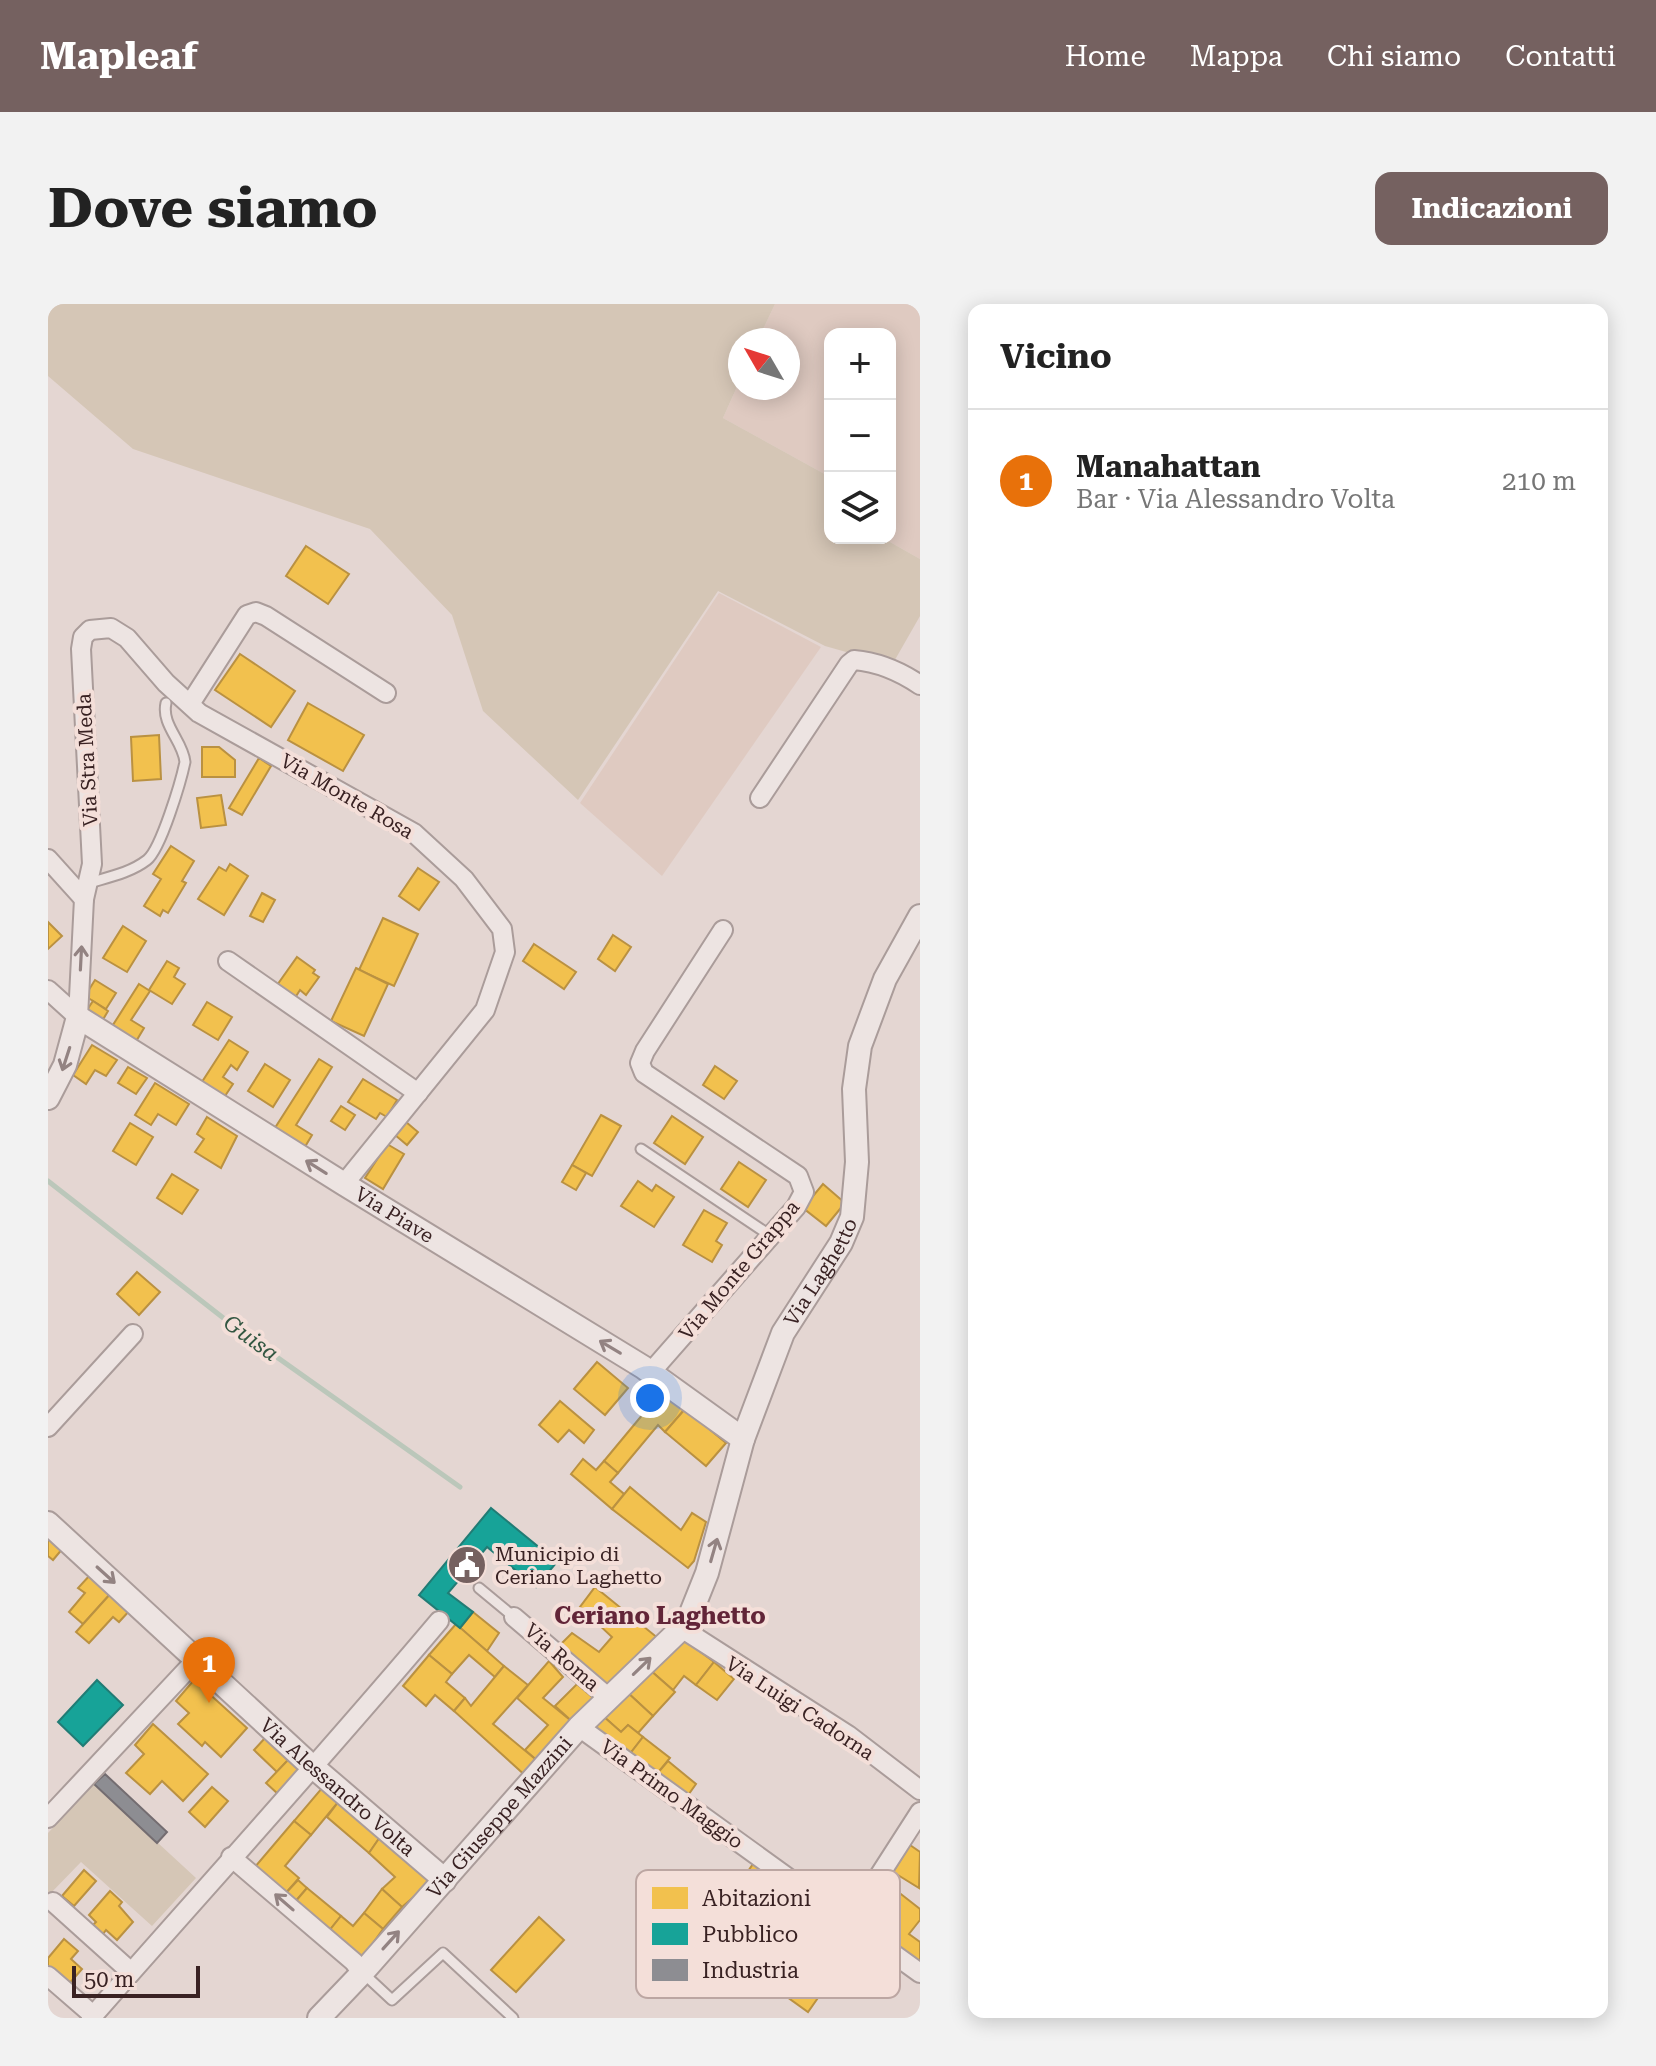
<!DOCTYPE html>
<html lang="it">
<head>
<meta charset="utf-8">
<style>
  body { margin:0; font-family:"Roboto Serif",serif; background:#f2f2f2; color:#222 }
  .controls { position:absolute; right:24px; top:24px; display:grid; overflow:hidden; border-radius:16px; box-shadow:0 4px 20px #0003 }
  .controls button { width:72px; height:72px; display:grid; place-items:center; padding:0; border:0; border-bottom:2px solid #e0e0e0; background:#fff; color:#222; font:40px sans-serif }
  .compass { position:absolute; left:680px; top:24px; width:72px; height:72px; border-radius:50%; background:#fff; box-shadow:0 4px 20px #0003; rotate:309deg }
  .scale { position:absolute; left:24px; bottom:20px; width:128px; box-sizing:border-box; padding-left:8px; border:4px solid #392223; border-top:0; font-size:22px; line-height:28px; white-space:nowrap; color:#392223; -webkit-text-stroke:6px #f4dfd9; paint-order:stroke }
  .you { position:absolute; left:602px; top:1094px; width:28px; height:28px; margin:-20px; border:6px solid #fff; border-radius:50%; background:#1a73e8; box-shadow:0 0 0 12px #1a73e833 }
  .badge { display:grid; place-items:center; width:52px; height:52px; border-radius:50%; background:#756160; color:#fff; font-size:26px; font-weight:700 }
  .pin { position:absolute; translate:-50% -66px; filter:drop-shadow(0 2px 4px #0008) }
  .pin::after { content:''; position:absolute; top:42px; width:28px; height:24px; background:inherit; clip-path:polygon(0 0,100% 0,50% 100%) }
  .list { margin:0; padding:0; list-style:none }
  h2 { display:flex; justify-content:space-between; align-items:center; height:104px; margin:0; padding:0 32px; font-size:34px }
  h2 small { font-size:26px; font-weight:400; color:#767676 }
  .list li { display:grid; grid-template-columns:52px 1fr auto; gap:24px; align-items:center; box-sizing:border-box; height:144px; padding:0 32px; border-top:2px solid #e0e0e0 }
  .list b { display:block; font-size:30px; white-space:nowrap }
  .list p { margin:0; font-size:26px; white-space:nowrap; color:#767676 }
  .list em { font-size:26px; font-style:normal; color:#767676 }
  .icon { flex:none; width:44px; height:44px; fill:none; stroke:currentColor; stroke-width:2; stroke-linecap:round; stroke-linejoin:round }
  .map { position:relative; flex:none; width:872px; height:1714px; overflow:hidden; border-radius:16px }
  header { display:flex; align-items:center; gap:48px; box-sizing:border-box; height:112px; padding:0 40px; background:#756160; color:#fff }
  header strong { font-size:38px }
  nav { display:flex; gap:44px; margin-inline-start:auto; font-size:28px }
  .intro { display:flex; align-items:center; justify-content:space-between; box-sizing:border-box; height:192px; padding:0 48px }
  h1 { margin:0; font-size:56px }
  .button { padding:20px 36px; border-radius:16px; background:#756160; color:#fff; font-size:28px; font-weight:700 }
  main { display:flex; gap:48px; padding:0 48px }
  aside { flex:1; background:#fff; border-radius:16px; box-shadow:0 4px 20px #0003 }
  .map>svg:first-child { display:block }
  .farmland { fill:#dfcac1 }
  .green { fill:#d5c6b6 }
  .homes { fill:#f2c14e; stroke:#ba9141; stroke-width:2 }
  .public { fill:#17a398; stroke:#217c75; stroke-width:2 }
  .industry { fill:#8d8d92; stroke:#746d71; stroke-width:2 }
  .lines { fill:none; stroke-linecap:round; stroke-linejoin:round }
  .stream { stroke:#bbc7ba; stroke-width:5 }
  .service-casing { stroke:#aa9c9a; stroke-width:13 }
  .minor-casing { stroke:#aa9c9a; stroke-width:22 }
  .tertiary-casing { stroke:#aa9c9a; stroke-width:26 }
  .service { stroke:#ede4e2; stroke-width:9 }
  .minor { stroke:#ede4e2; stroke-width:18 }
  .tertiary { stroke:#ede4e2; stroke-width:22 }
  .oneway { stroke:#938382 }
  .labels { text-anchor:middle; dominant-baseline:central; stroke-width:8; stroke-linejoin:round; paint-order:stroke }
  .street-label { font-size:20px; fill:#392223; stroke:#f4dfd9 }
  .poi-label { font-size:20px; fill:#392223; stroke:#f4dfd9; text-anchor:start }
  .water-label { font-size:22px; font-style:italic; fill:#335742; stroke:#f4dfd9 }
  .quarter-label { font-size:24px; font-weight:bold; fill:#622538; stroke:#f4dfd9 }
  .key { fill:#f4dfd9; stroke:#bca6a2; stroke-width:2 }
  .key-label { font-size:22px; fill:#392223 }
</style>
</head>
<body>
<header>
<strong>Mapleaf</strong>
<nav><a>Home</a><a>Mappa</a><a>Chi siamo</a><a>Contatti</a></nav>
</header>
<div class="intro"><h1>Dove siamo</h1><a class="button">Indicazioni</a></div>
<main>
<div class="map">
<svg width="872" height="1714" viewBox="0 0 872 1714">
  <rect width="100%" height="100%" fill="#e4d6d2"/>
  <!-- farmland -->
  <g class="farmland">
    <polygon points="727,0 872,0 872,255 835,234 842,234 842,30 782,30 782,173 675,114 692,76 692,84 740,84 740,36 710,36"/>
    <polygon points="671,289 773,343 614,572 532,499"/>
  </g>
  <!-- green -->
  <g class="green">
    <polygon points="0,0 727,0 710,36 692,36 692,76 675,114 782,173 782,234 835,234 872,255 872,312 844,361 777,342 670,287 530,496 435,407 404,311 322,225 85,145 0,72"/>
    <polygon points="46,1480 148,1574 104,1622 33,1558 0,1592 0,1529"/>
  </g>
  <!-- homes -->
  <g class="homes">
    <polygon points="258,242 301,270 280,300 238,272"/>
    <polygon points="192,350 247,387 223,423 167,386"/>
    <polygon points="260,399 316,431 295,467 240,436"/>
    <polygon points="111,431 113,475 85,477 83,433"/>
    <polygon points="154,443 171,443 187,456 187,473 154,473"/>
    <polygon points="211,454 223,462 194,511 181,504"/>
    <polygon points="173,491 178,521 153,524 149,494"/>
    <polygon points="123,542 146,557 134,577 138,579 120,609 115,606 112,612 96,602 113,575 105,570"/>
    <polygon points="182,560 200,572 176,611 150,595 171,563 178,567"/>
    <polygon points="370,564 391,578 371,606 351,592"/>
    <polygon points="214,589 227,596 215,618 202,612"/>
    <polygon points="335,614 370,630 346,682 311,666"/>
    <polygon points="0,618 14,632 0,645"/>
    <polygon points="75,622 98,637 79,668 55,654"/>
    <polygon points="565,631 583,643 567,667 550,655"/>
    <polygon points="486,640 528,668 516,685 475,657"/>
    <polygon points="249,653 267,666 265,669 271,673 258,691 252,686 245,697 227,684"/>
    <polygon points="119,657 131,664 126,673 137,680 124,700 101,686"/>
    <polygon points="308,664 340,680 316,732 283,717"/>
    <polygon points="47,676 68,689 58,705 37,692"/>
    <polygon points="91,680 102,687 83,716 96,724 87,739 63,724"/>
    <polygon points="45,697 60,707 53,719 37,709"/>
    <polygon points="159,698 184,713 170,736 145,721"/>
    <polygon points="181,736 200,748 189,766 183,761 175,773 185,780 175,795 152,781"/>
    <polygon points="44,741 69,756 58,772 47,766 38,780 25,771"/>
    <polygon points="271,755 284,763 248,821 264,831 255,846 225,827"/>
    <polygon points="217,760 242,776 225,803 200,787"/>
    <polygon points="667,762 689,777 676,795 655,781"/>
    <polygon points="80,763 99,774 88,790 70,779"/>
    <polygon points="315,775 349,796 339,813 332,809 328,815 300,798"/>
    <polygon points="107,779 141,800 128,821 110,810 103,821 87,811"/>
    <polygon points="293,802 307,811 297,826 283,817"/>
    <polygon points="553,811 573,822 544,872 524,861"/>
    <polygon points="624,812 655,833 637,860 606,839"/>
    <polygon points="159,813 189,832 173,864 147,848 156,835 149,830"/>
    <polygon points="358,818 370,828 359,841 347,831"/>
    <polygon points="82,819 105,833 88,861 65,847"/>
    <polygon points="339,840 356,850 335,885 317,874"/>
    <polygon points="691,858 718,876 700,903 673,885"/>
    <polygon points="524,861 538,869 528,886 514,878"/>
    <polygon points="124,870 150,886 134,910 109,894"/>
    <polygon points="590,877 604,887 608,881 626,893 606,923 573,902"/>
    <polygon points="775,880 797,899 778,922 755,904"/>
    <polygon points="656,906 679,919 668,937 674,941 664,958 635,941"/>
    <polygon points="89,968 112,988 91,1011 69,990"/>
    <polygon points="549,1058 580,1084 557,1111 526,1085"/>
    <polygon points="615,1086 637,1105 617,1128 610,1121 570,1169 556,1157"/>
    <polygon points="512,1097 546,1126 536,1139 521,1126 510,1138 491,1121"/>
    <polygon points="637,1105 678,1139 658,1162 617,1128"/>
    <polygon points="535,1155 548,1166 556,1157 570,1169 562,1178 576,1190 564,1205 523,1170"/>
    <polygon points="582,1183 633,1226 644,1209 658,1218 646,1257 640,1264 564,1205"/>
    <polygon points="0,1230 15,1244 5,1256 0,1252"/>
    <polygon points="43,1270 64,1288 35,1320 21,1308 37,1289 30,1284"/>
    <polygon points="547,1283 611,1335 563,1386 511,1342 524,1329 551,1348 564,1333 532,1303"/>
    <polygon points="64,1288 83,1305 71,1318 65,1313 41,1339 28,1328"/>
    <polygon points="425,1308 451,1329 439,1347 412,1324"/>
    <polygon points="408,1320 456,1362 447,1373 421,1351 404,1370 381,1351"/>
    <polygon points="634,1334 666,1358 648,1381 636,1372 625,1386 602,1366"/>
    <polygon points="381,1351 404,1370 398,1378 417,1394 406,1407 387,1391 378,1402 355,1382"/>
    <polygon points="501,1357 515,1373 495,1394 527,1420 492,1459 477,1446 500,1421 469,1394"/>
    <polygon points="666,1358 686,1375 669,1396 648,1381"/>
    <polygon points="456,1362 480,1381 445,1420 492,1459 479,1473 406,1407 417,1394 423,1402"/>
    <polygon points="602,1366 627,1388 605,1412 579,1388"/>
    <polygon points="146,1376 199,1424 173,1453 157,1438 154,1442 130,1420 141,1409 128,1397"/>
    <polygon points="529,1380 550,1398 527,1420 507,1402"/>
    <polygon points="579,1388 605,1412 590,1429 580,1421 573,1428 555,1412"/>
    <polygon points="555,1412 573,1428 580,1421 595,1433 581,1451 550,1427 548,1419"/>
    <polygon points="105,1420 160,1470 135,1497 114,1477 102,1490 78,1469 96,1450 87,1441"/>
    <polygon points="595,1433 622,1454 608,1471 581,1451"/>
    <polygon points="217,1434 240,1456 229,1468 206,1446"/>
    <polygon points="240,1456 251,1466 230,1490 218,1479"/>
    <polygon points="620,1457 648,1480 638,1494 608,1471"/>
    <polygon points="164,1483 180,1497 157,1523 141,1508"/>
    <polygon points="274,1484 291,1497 263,1531 246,1517"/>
    <polygon points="291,1497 332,1533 321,1549 279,1513"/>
    <polygon points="246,1517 263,1531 237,1562 251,1574 237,1590 206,1564"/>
    <polygon points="332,1533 383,1578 354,1603 334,1585 347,1573 321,1549"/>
    <polygon points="862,1541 872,1548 871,1584 845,1568"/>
    <polygon points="705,1560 753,1595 721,1639 779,1681 760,1708 647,1627 664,1604 671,1609"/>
    <polygon points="36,1566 48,1577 26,1602 14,1592"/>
    <polygon points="250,1576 259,1584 247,1598 237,1590"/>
    <polygon points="259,1584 293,1612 281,1627 247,1598"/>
    <polygon points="334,1585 354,1603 335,1625 316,1609"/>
    <polygon points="62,1587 74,1598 71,1602 85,1618 69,1636 58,1626 55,1630 45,1621 48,1618 41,1611"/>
    <polygon points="849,1587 872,1605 872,1616 861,1630 872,1638 872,1660 823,1625"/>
    <polygon points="316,1609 335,1625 313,1656 281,1627 293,1612 305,1622"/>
    <polygon points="491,1613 516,1636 468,1688 443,1666"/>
    <polygon points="16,1635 30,1647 23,1655 34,1665 20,1681 0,1664 0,1654"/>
  </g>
  <!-- public -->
  <g class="public">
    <polygon points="443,1204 509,1258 488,1283 439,1243 400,1289 425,1308 412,1324 371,1291"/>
    <polygon points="49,1376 75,1401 35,1442 10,1418"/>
  </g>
  <!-- industry -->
  <polygon class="industry" points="57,1470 119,1528 109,1539 46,1480"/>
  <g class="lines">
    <!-- stream -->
    <polyline class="stream" points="0,877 192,1027 412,1183"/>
    <!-- service casing -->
    <g class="service-casing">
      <g id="service">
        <path d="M41 579C61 573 82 569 99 556 113 545 133 477 137 458 135 437 113 421 118 399"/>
        <polyline points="593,845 723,932"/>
        <polyline points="431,1284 466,1313"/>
        <polyline points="315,1669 344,1696 395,1649 465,1714"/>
      </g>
    </g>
    <!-- minor casing -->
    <g class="minor-casing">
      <g id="minor">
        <polyline points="142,400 199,311 208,308 218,312 338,389"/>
        <path d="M712 494 801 360 806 356C829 358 853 368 872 381"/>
        <polyline points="0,555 36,595"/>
        <polyline points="180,657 370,789"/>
        <polyline points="0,686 30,713"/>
        <polyline points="30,713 36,595 44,560 33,345 35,333 42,326 63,324 79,334 118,379 151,409 366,529 416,575 454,625 457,648 437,706 296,880"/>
        <polyline points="603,1068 748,903 756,888 750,872 596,769 592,759 597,747 675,626"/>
        <polyline points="0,1123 85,1030"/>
        <polyline points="466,1313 561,1394"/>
        <polyline points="639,1319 641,1329 800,1431 872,1486"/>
        <polyline points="531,1423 872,1669"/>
        <polyline points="0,1514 149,1355"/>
        <polyline points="183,1553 306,1658 314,1669"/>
        <polyline points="5,1598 83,1668"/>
        <polyline points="802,1617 872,1508"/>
        <polyline points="0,1672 45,1711"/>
        <path d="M43 1714C159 1582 278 1451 391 1317"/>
      </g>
    </g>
    <!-- tertiary casing -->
    <g class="tertiary-casing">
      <g id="tertiary">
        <path id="s1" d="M0 794 17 761 30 713 296 880 595 1063 695 1135"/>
        <path id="s2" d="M0 1219 257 1456 397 1576"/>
        <path id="s3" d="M271 1714 314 1669 531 1423 639 1319 659 1269 695 1135 735 1029 793 939 804 913 809 858 806 785 812 742 837 675 872 612"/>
      </g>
    </g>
    <!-- service -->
    <use href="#service" class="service"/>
    <!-- minor -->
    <use href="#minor" class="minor"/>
    <!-- tertiary -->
    <use href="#tertiary" class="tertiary"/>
  </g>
  <!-- one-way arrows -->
  <defs><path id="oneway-shaft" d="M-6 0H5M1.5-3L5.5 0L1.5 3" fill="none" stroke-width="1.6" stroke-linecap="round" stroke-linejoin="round" transform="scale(2)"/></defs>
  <g class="oneway">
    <use href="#oneway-shaft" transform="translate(33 654) rotate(-87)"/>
    <use href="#oneway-shaft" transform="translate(18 755) rotate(108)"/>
    <use href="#oneway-shaft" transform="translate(268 863) rotate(-148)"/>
    <use href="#oneway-shaft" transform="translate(562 1043) rotate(-149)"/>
    <use href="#oneway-shaft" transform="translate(666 1246) rotate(-74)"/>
    <use href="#oneway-shaft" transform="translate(58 1271) rotate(42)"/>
    <use href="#oneway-shaft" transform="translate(594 1362) rotate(-44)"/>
    <use href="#oneway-shaft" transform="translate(236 1598) rotate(-139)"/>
    <use href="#oneway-shaft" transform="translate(343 1636) rotate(-48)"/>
  </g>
  <!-- icons -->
  <defs>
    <g id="civic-disc" transform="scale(2)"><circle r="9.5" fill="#756160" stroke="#f4dfd9"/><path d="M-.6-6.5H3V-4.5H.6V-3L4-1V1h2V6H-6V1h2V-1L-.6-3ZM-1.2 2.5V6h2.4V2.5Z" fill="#fff"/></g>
  </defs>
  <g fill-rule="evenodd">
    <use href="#civic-disc" x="419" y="1261"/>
  </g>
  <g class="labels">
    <!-- street labels -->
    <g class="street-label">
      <text transform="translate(39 456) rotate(-93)">Via Stra Meda</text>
      <text transform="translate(299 492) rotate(30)">Via Monte Rosa</text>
      <text stroke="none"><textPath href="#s1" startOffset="460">Via Piave</textPath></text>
      <text transform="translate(691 966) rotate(-50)">Via Monte Grappa</text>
      <text stroke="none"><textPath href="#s3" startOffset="918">Via Laghetto</textPath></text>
      <text transform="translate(514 1353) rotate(41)">Via Roma</text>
      <text transform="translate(752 1404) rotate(33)">Via Luigi Cadorna</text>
      <text stroke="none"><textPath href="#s2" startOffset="392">Via Alessandro Volta</textPath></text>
      <text transform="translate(624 1490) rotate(36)">Via Primo Maggio</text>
      <text stroke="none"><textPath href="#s3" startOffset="270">Via Giuseppe Mazzini</textPath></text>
    </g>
    <!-- poi labels -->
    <g class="poi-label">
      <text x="447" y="1250">Municipio di<tspan x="447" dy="23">Ceriano Laghetto</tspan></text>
    </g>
    <!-- water labels -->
    <g class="water-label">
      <text transform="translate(203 1034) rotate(36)">Guisa</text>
    </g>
    <!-- quarter labels -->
    <g class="quarter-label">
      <text x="612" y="1312">Ceriano Laghetto</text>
    </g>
  </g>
  <!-- legend -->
  <rect x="588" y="1566" width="264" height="128" rx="12" class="key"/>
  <rect x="604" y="1583" width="36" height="22" fill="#f2c14e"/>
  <rect x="604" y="1619" width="36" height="22" fill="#17a398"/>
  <rect x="604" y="1655" width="36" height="22" fill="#8d8d92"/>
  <g class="key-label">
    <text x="654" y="1602">Abitazioni</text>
    <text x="654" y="1638">Pubblico</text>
    <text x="654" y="1674">Industria</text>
  </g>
</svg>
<div class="controls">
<button>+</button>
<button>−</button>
<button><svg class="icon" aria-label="layers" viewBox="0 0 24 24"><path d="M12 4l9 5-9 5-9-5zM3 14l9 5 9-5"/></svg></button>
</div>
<svg class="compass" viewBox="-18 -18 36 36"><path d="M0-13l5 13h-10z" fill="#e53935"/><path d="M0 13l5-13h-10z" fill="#767676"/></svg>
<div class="scale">50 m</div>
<div class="you"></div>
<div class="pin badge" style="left:161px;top:1399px;background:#e8710a">1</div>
</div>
<aside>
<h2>Vicino<small></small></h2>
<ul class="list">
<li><span class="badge" style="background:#e8710a">1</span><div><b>Manahattan</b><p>Bar · Via Alessandro Volta</p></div><em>210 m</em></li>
</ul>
</aside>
</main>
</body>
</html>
